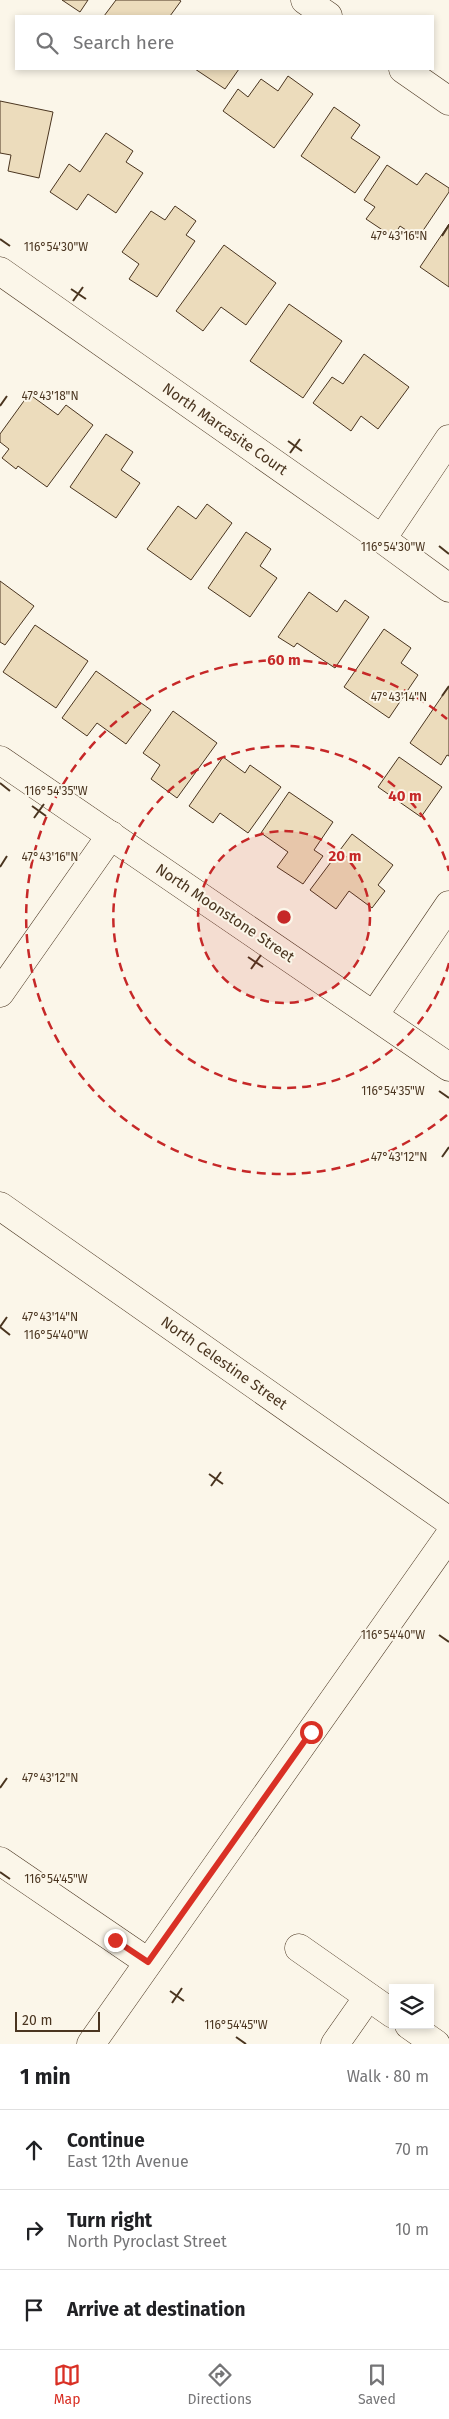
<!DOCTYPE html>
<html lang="en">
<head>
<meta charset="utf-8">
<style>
  body { margin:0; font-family:"Fira Sans",sans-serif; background:#f2f2f2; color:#202124 }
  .controls { position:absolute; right:15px; bottom:15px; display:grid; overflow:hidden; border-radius:0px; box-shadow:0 2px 8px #0003 }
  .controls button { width:45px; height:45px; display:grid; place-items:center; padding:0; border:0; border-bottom:1px solid #e0e0e0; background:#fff; color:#202124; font:25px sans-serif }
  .scale { position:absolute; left:15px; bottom:12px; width:85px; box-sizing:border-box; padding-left:5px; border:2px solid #4a3520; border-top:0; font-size:14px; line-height:18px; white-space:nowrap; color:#4a3520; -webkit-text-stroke:4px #fbf6e9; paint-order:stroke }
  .stop { position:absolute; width:15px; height:15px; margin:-11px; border:4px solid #d93025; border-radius:50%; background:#fff }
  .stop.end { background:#d93025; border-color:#fff; box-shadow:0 1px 5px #0008 }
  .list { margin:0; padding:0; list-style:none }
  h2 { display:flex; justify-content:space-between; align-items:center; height:65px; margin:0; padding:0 20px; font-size:21px }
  h2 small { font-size:16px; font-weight:400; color:#757577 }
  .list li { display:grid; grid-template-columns:32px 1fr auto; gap:15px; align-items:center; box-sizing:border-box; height:80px; padding:0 20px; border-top:1px solid #e0e0e0 }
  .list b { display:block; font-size:19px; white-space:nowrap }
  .list p { margin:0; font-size:16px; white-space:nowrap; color:#757577 }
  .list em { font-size:16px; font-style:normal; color:#757577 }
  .icon { flex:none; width:28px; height:28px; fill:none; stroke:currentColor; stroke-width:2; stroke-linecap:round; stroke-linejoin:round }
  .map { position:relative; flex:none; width:449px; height:2044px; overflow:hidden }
  .search { position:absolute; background:#fff; box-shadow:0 2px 8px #0003; left:15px; right:15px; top:15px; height:55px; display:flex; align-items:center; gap:12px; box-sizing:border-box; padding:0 18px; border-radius:0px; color:#757577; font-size:19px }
  .sheet { height:305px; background:#fff }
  nav { display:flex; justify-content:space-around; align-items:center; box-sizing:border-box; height:70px; border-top:1px solid #e0e0e0; background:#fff; font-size:14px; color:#757577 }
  nav a { display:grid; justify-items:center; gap:2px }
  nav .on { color:#d93025 }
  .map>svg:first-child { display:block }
  .building { fill:#ecdcbc; stroke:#4a3520 }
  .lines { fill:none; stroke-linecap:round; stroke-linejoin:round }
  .minor-casing { stroke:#4a3520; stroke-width:29 }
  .minor { stroke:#fbf6e9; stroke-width:28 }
  .route { stroke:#d93025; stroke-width:6 }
  .ticks { fill:none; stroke:#4a3520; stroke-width:2 }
  .ring { fill:none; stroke:#c62828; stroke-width:2.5; stroke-dasharray:9 6 }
  .labels { text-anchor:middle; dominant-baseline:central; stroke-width:4; stroke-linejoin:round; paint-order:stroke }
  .street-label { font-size:15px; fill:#4a3520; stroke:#fbf6e9 }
  .ticks-label { font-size:12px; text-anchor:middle; fill:#4a3520; stroke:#fbf6e9; stroke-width:4; stroke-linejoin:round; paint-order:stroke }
  .centre { fill:#c62828; stroke:#fbf6e9; stroke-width:2.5 }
  .ring-label { font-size:15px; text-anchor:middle; font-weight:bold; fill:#c62828; stroke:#fbf6e9; stroke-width:4; stroke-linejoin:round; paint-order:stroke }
</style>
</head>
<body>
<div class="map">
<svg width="449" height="2044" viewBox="0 0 449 2044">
  <rect width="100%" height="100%" fill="#fbf6e9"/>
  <!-- building -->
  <g class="building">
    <polygon points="62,0 88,0 80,12"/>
    <polygon points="116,0 179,0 181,1 170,16 104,16"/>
    <polygon points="195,69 239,69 225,89"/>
    <polygon points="288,76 313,94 274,148 223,111 238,89 248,97 261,79 278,91"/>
    <polygon points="0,101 53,112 39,178 8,171 11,155 0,153"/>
    <polygon points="334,107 360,125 351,138 380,157 355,193 301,156"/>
    <polygon points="106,133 133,151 126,162 143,173 116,213 88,194 77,210 50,192 69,164 80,172"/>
    <polygon points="387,165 417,185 426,173 449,188 449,192 418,238 400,226 393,237 366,219 375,207 364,200"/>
    <polygon points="175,206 196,221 186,235 195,241 157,297 129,279 139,264 122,252 151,211 165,220"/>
    <polygon points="449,224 449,287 420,267"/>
    <polygon points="224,245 276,283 246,325 221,307 203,331 176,311"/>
    <polygon points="289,304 342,341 303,398 250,361"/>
    <polygon points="364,354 409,387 378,429 361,416 351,431 313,403 332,377 343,384"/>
    <polygon points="29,394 58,415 66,405 93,425 47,487 18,466 16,469 2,458 9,449 0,442 0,434"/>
    <polygon points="106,434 133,452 121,470 140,483 116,518 70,487"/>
    <polygon points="207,504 232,523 191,580 147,549 178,506 196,519"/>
    <polygon points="246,532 271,549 260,566 277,578 250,617 208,588"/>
    <polygon points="0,581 34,606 5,645 0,642"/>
    <polygon points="309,592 337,612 345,600 369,617 335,668 297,643 294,647 278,637"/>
    <polygon points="35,625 88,661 56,708 3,672"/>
    <polygon points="384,629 411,648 401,663 418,675 389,718 344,687"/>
    <polygon points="96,671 151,710 126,744 97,723 87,736 62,718"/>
    <polygon points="449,686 449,756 447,755 441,765 410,743"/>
    <polygon points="173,711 217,743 177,798 151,779 160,765 143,753"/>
    <polygon points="223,757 245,773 250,765 281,787 248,833 220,813 213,823 189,806"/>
    <polygon points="399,757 442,787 421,817 378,787"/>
    <polygon points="289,792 333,822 314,850 323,856 303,884 277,867 288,852 261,833"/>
    <polygon points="352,834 393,865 378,885 385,891 372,908 349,891 336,909 310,890"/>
  </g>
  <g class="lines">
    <!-- minor casing -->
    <g class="minor-casing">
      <g id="minor">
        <polyline points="305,0 328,16"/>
        <polyline points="403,69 449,101"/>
        <polyline points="0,271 382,539 449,588"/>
        <polyline points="382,539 449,439"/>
        <polyline points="0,760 449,1067"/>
        <polyline points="0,993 111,835"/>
        <polyline points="375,1014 449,905"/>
        <polyline points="0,1206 449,1521"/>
        <polyline points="0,1861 148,1962"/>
        <polyline points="299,1948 393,2014"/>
        <polyline points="409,2025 436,2044"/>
        <polyline points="91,2044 449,1536"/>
        <polyline points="335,2044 368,1997"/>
      </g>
    </g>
    <!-- minor -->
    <use href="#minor" class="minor"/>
  </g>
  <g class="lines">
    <!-- route -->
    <polyline class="route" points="115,1940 148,1962 311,1732"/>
  </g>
  <!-- ticks -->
  <path class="ticks" d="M442 236 449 225M0 239 10 246M71 289 86 299M73 301 83 287M0 406 7 396M288 441 302 451M290 453 300 439M439 546 449 554M442 696 449 686M0 783 10 791M32 806 46 816M34 818 44 804M0 867 7 856M248 957 263 967M251 969 261 955M439 1091 449 1098M442 1157 449 1147M0 1327 10 1335M0 1327 7 1317M209 1474 223 1484M211 1486 221 1472M439 1635 449 1642M0 1788 7 1778M0 1872 10 1879M170 1991 184 2001M172 2003 182 1988M236 2037 246 2044"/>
  <!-- distance rings -->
  <circle cx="284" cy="917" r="86" fill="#c62828" fill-opacity=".12"/>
  <g class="ring">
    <circle cx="284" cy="917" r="86"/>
    <path d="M449 963A171 171 0 1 1 449 871"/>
    <path d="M447 1115A257 257 0 1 1 447 719"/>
  </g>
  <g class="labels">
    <!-- street labels -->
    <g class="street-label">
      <text transform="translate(225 429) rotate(35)">North Marcasite Court</text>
      <text transform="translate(225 913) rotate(34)">North Moonstone Street</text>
      <text transform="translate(224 1363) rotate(35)">North Celestine Street</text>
    </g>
  </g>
  <g class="ticks-label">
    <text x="399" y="240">47°43'16"N</text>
    <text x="56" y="251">116°54'30"W</text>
    <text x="50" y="400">47°43'18"N</text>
    <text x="393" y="551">116°54'30"W</text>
    <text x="399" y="701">47°43'14"N</text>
    <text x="56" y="795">116°54'35"W</text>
    <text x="50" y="861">47°43'16"N</text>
    <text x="393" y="1095">116°54'35"W</text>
    <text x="399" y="1161">47°43'12"N</text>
    <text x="50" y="1321">47°43'14"N</text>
    <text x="56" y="1339">116°54'40"W</text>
    <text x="393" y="1639">116°54'40"W</text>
    <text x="50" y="1782">47°43'12"N</text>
    <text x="56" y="1883">116°54'45"W</text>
    <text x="236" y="2029">116°54'45"W</text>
  </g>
  <circle cx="284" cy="917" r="8" class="centre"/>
  <g class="ring-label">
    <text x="284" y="665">60 m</text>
    <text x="405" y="801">40 m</text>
    <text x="345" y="861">20 m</text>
  </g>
</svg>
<div class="controls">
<button><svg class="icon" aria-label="layers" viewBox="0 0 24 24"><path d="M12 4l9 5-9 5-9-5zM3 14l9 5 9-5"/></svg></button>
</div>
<div class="scale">20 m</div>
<div class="stop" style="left:311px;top:1732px"></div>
<div class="stop end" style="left:115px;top:1940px"></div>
<div class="search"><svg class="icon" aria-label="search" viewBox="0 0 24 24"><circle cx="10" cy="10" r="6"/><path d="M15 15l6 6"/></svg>Search here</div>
</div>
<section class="sheet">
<h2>1 min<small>Walk · 80 m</small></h2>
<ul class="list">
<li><svg class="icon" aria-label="ahead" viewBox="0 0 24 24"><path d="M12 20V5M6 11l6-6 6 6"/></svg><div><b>Continue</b><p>East 12th Avenue</p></div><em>70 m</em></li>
<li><svg class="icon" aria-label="right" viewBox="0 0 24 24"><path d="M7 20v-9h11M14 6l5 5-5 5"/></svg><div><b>Turn right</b><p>North Pyroclast Street</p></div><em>10 m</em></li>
<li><svg class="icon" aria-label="arrive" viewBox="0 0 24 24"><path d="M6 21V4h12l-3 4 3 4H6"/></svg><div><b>Arrive at destination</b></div></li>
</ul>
</section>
<nav>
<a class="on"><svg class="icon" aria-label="map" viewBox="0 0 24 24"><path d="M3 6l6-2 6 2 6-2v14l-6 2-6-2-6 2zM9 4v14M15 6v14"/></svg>Map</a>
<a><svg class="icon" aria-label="directions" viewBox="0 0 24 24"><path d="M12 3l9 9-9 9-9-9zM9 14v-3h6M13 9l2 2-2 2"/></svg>Directions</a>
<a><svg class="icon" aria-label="saved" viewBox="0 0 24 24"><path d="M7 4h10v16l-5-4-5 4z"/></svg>Saved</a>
</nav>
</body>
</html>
